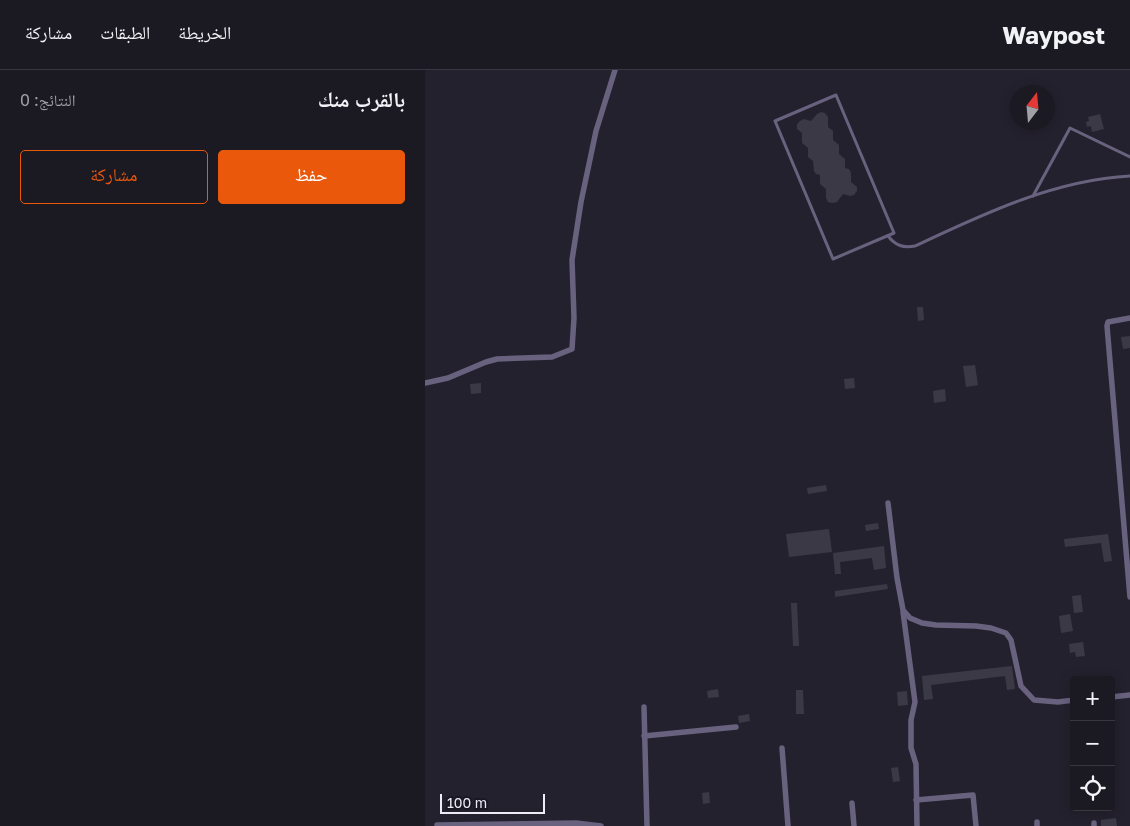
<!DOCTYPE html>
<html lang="ar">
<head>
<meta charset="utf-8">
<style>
  body { margin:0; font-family:"Golos Text","Noto Naskh Arabic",sans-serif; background:#28262f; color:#f1f3f6; direction:rtl }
  .controls { position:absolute; right:15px; bottom:15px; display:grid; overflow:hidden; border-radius:5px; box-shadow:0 2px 12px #0003 }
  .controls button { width:45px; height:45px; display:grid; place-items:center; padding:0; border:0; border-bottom:1px solid #393840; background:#1b1922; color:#f1f3f6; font:25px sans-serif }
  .compass { position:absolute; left:585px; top:15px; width:45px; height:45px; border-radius:50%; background:#1b1922; box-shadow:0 2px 12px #0003; rotate:16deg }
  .scale { position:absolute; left:15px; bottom:12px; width:105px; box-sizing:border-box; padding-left:5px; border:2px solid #edebf4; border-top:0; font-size:14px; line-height:18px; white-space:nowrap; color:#edebf4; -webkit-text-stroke:4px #1a1824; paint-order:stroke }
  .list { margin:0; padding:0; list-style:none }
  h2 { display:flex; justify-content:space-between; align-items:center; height:65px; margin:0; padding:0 20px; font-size:21px }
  h2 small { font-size:16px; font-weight:400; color:#a0a0a5 }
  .actions { display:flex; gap:10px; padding:15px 20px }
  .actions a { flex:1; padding:11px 0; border:1px solid #ea580c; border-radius:5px; text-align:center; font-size:18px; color:#ea580c }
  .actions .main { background:#ea580c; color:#fff }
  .icon { flex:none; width:28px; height:28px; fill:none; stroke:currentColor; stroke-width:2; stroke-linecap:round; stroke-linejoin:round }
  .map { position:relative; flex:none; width:705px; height:756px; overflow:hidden; direction:ltr }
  header { display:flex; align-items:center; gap:30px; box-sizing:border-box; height:70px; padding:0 25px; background:#1b1922; border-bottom:1px solid #393840 }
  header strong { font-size:24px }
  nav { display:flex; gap:28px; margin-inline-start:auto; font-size:18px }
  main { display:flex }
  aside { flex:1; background:#1b1922 }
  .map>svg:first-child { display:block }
  .building { fill:#3c3947 }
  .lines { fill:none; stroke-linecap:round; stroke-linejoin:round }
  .lane { stroke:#68627f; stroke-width:3 }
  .street { stroke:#68627f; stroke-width:5.5 }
</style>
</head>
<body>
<header>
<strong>Waypost</strong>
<nav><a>الخريطة</a><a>الطبقات</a><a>مشاركة</a></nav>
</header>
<main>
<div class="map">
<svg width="705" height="756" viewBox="0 0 705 756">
  <rect width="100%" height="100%" fill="#24212e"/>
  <!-- building -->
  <g class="building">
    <polygon points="396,42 400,43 403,47 403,57 408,61 408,70 414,75 414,84 420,89 420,98 424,99 426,103 426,112 432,117 432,121 429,125 425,126 418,124 412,132 408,133 403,132 401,128 401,119 395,114 395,105 391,104 389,101 388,91 383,87 383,78 377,73 377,63 372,59 372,54 375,51 379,49 386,51 392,44"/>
    <polygon points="675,44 679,59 667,62 666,56 662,57 661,52 664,51 663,47"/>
    <polygon points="492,237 498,237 499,250 493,251"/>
    <polygon points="705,266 705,278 698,279 696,267"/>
    <polygon points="550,295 553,315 541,317 538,296"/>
    <polygon points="429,308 430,318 420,319 419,309"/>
    <polygon points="56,313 56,323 46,324 45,314"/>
    <polygon points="520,319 521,331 509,333 508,321"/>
    <polygon points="401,415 402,421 383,424 382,418"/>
    <polygon points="453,453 454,459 441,461 440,455"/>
    <polygon points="404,459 407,482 364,487 361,464"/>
    <polygon points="683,464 687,491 679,492 676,473 640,477 639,469"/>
    <polygon points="459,476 461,498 449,500 447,488 415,492 416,504 410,504 408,483"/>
    <polygon points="462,514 463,519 410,527 410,521"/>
    <polygon points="656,525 658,542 649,543 647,526"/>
    <polygon points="366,533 372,533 374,576 368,576"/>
    <polygon points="645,544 648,561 636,563 634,546"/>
    <polygon points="658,572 660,586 651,587 650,582 645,583 644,574"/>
    <polygon points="587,596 590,619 582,620 580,606 506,615 508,629 499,630 497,606"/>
    <polygon points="293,619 294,627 283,628 282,621"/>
    <polygon points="371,620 378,620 379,644 371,644"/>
    <polygon points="482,621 483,635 473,636 472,622"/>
    <polygon points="324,644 325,651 314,653 313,646"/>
    <polygon points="473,697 475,711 468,712 466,698"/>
    <polygon points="284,722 285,733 278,734 277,723"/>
    <polygon points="691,748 692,756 676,756 676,750"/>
  </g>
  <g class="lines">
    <!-- lane -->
    <g class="lane">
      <polygon points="411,25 469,163 408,189 350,51"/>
      <polyline points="608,126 645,58 705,87"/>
      <path d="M463 166C471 176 478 178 490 176 558 144 629 110 705 106"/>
    </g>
    <!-- street -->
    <g class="street">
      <polyline points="705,248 683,252 682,256 705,527"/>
      <polyline points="0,313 23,308 61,292 72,289 127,287 147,279 149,248 147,190 156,132 171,61 190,0"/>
      <polyline points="463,433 472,508 478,540 485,548 497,553 511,555 551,556 566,558 581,563 586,570 596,616 609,630 633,632 649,630"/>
      <polyline points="478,542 490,632 486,650 486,678 491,694 492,756"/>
      <polyline points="686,627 705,625"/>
      <polyline points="219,637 222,756"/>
      <polyline points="219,666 311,657"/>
      <polyline points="357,678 363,756"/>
      <polyline points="491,730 548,725 551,756"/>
      <polyline points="427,733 429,756"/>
      <polyline points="612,752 612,756"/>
      <polyline points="669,753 669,756"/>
      <polyline points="12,755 151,753 176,756"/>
    </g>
  </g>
</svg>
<div class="controls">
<button>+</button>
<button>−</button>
<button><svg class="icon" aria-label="locate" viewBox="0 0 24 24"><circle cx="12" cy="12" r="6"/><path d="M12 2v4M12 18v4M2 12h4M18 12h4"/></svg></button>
</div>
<svg class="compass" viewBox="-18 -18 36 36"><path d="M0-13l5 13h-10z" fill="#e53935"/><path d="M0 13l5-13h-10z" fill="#a0a0a5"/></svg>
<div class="scale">100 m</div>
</div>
<aside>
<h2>بالقرب منك<small>النتائج: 0</small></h2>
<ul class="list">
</ul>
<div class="actions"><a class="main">حفظ</a><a>مشاركة</a></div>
</aside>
</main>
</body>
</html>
